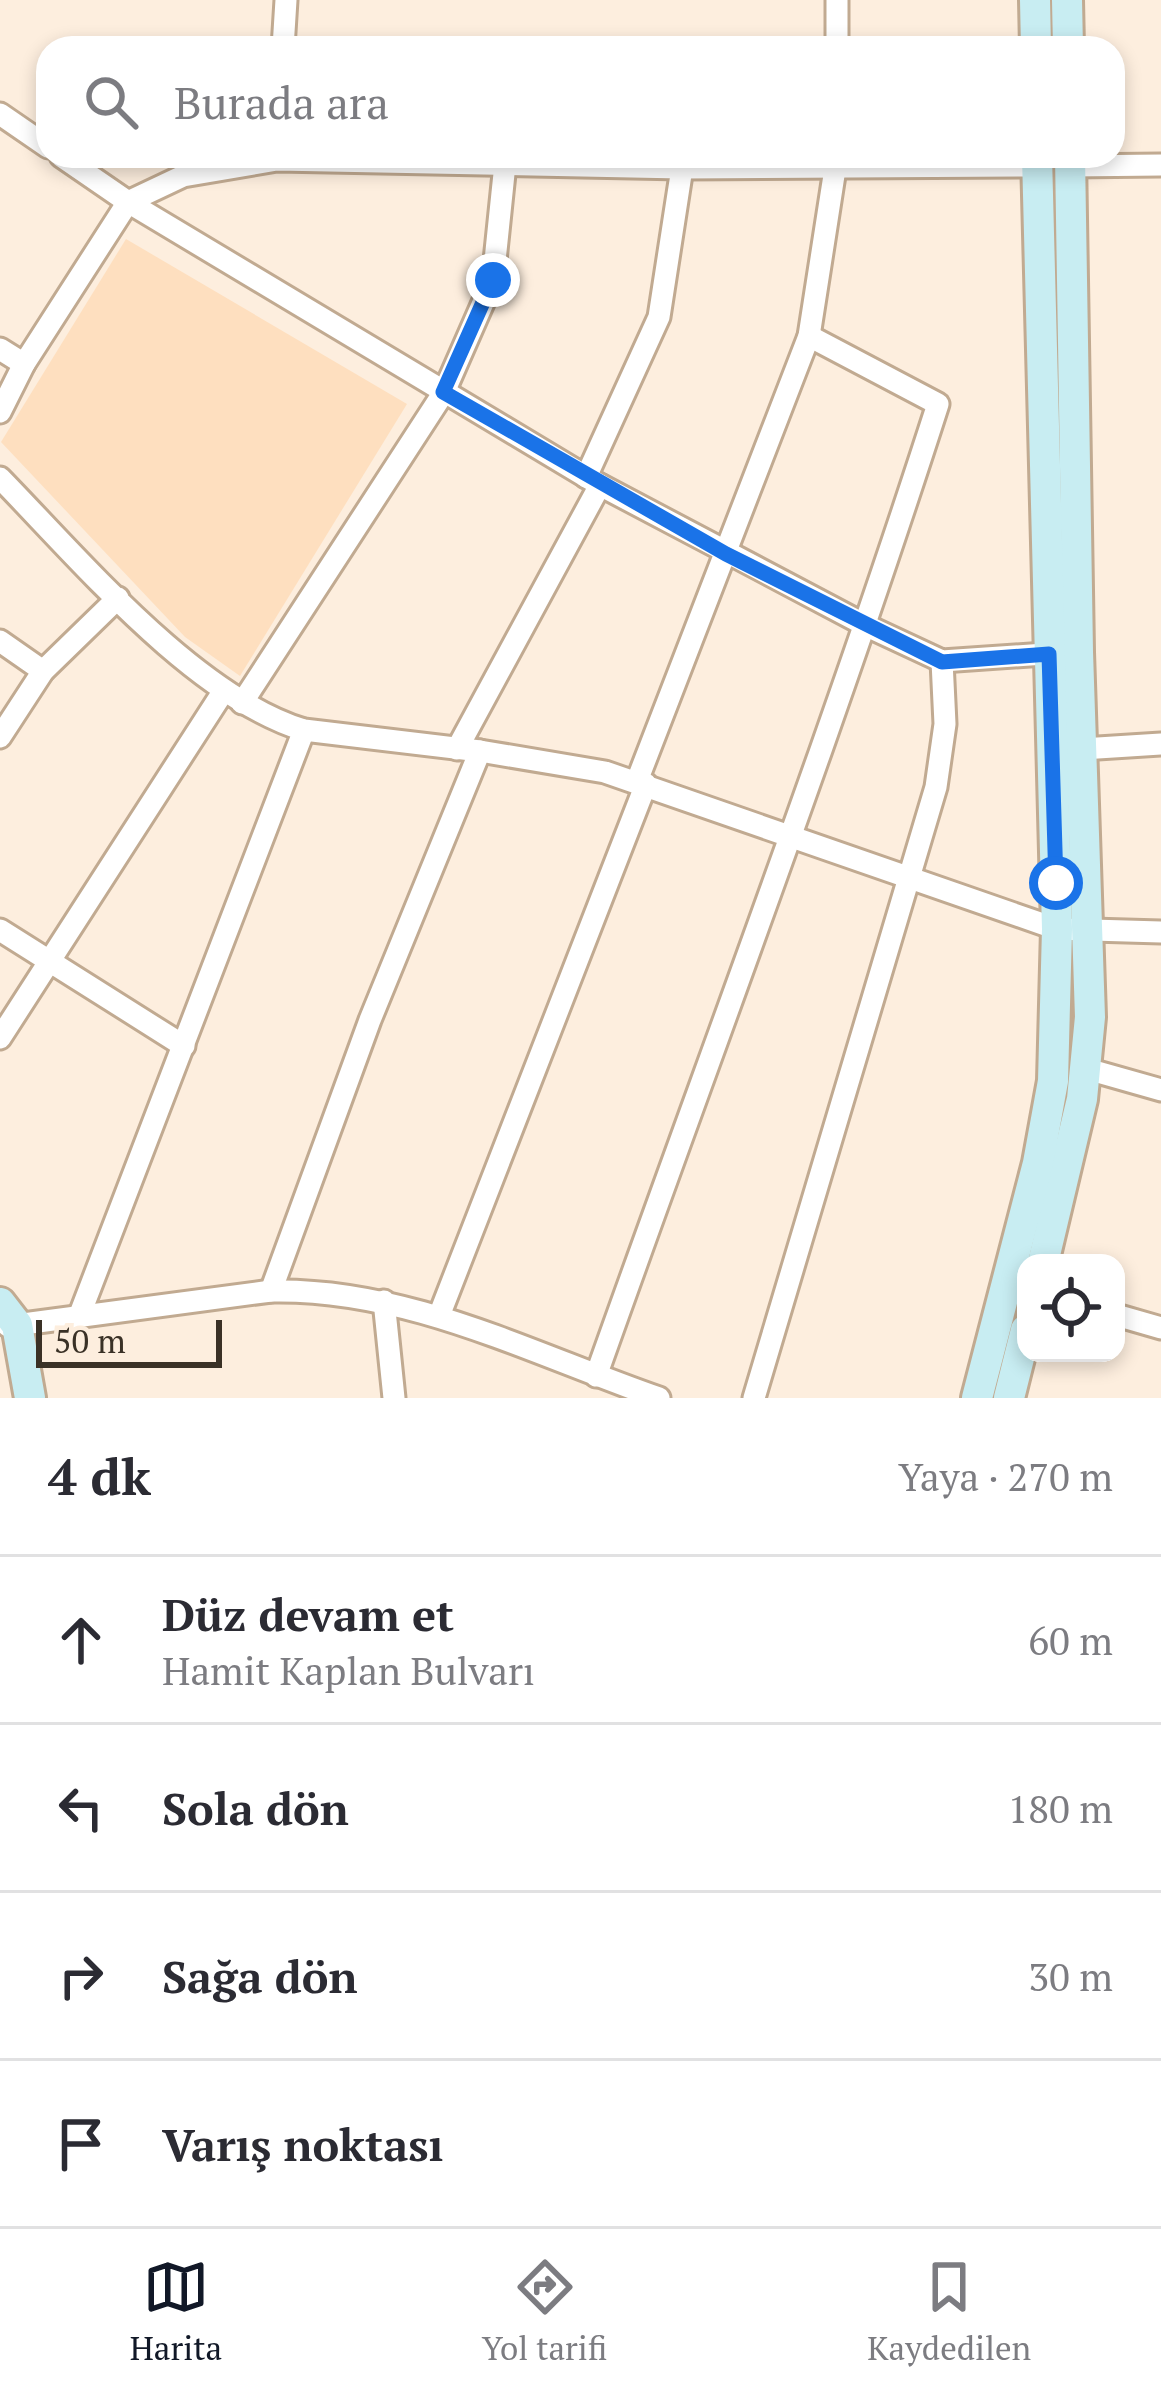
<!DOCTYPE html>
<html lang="tr">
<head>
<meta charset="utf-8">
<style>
  body { margin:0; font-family:"PT Serif",serif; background:#f2f2f3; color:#2b2b33 }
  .controls { position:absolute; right:36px; bottom:36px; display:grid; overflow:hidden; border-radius:24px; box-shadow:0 6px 18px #0003 }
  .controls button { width:108px; height:108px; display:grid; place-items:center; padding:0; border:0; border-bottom:3px solid #e1e1e2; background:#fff; color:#2b2b33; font:60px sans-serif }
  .scale { position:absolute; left:36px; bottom:30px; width:186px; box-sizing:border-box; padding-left:12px; border:6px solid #3a3126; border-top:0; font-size:33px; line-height:42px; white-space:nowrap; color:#3a3126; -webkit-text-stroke:9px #fdeede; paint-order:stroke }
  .stop { position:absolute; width:36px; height:36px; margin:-27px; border:9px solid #1a73e8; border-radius:50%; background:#fff }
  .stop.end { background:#1a73e8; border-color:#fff; box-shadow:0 3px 12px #0008 }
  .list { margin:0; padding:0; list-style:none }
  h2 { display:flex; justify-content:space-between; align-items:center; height:156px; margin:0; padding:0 48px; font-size:51px }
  h2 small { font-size:39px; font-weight:400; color:#7c7c81 }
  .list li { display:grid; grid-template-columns:78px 1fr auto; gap:36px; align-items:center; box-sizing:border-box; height:168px; padding:0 48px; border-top:3px solid #e1e1e2 }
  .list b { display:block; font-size:45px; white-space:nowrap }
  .list p { margin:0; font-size:39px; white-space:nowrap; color:#7c7c81 }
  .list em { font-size:39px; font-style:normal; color:#7c7c81 }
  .icon { flex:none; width:66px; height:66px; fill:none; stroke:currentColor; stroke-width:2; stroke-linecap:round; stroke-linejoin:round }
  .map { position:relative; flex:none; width:1161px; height:1398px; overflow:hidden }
  .search { position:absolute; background:#fff; box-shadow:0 6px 18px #0003; left:36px; right:36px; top:36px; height:132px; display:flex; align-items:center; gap:30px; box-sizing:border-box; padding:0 42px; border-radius:36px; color:#7c7c81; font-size:45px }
  .sheet { height:828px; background:#fff }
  nav { display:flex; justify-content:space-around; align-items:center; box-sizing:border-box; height:168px; border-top:3px solid #e1e1e2; background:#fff; font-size:33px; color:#7c7c81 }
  nav a { display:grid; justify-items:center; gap:6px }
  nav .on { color:#111827 }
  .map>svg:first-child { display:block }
  .built { fill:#fedfbf }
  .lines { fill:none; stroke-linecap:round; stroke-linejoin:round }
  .street-casing { stroke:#c1aa91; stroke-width:27 }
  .secondary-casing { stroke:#c1aa91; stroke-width:36 }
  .street { stroke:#fff; stroke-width:21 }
  .secondary { stroke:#c8edf2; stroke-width:30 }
  .route { stroke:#1a73e8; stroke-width:15 }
</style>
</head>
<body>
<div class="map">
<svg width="1161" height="1398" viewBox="0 0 1161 1398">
  <rect width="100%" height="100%" fill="#fdeede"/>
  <!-- built -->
  <polygon class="built" points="126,239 407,404 240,676 185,637 1,442"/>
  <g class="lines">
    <!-- street casing -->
    <g class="street-casing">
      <g id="street">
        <polyline points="283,48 286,0"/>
        <polyline points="837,48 837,0"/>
        <polyline points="0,114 48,147"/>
        <polyline points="61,156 128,202 600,485 867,626 942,661 1059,653"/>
        <polyline points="1070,166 1161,165"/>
        <polyline points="0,349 24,364"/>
        <polyline points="0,412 24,364 128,202 183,176 277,160 682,168 1037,166"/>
        <polyline points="586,477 659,317 682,168"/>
        <path d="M0 478C80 560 195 697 304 730L480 751 605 772 1057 929 1161 932"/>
        <polyline points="0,641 43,671"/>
        <polyline points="242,703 444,392 493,280 505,164"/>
        <polyline points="0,737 43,671 118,598"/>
        <polyline points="457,749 600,485"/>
        <polyline points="1082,749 1161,744"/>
        <polyline points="637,781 809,336 837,156"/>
        <polyline points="0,930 184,1046"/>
        <polyline points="0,1038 223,692"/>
        <polyline points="1087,1069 1161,1090"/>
        <polyline points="271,1291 370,1020 480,751"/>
        <polyline points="384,1301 394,1398"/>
        <polyline points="80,1314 304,730"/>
        <polyline points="1116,1315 1161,1328"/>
        <polyline points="439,1316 646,784"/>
        <path d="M8 1326 271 1291C408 1288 532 1354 659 1398"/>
        <path d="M596 1376C711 1052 833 731 938 404L809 336"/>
        <polyline points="754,1398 936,787 945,724 942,661"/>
      </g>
    </g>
    <!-- secondary casing -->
    <g class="secondary-casing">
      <g id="secondary">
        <polyline points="1035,0 1036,48"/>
        <polyline points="1067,0 1068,48"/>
        <polyline points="1043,1263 1082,1099 1090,1017 1078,652 1070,156"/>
        <polyline points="0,1303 17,1325 30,1398"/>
        <polyline points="977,1398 1038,1163 1053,1081 1057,929 1037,156"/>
        <polyline points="1009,1398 1026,1330"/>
      </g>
    </g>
    <!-- street -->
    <use href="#street" class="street"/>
    <!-- secondary -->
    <use href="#secondary" class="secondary"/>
  </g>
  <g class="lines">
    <!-- route -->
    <polyline class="route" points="493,280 443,392 726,554 942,662 1049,654 1056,883"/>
  </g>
</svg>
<div class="controls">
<button><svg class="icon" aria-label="locate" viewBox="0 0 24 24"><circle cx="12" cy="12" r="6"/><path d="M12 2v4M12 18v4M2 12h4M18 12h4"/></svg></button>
</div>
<div class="scale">50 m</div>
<div class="stop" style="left:1056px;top:883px"></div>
<div class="stop end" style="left:493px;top:280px"></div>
<div class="search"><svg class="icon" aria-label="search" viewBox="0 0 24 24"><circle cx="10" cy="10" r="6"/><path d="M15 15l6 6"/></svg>Burada ara</div>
</div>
<section class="sheet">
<h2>4 dk<small>Yaya · 270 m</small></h2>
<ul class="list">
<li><svg class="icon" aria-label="ahead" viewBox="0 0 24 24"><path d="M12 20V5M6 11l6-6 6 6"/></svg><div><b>Düz devam et</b><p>Hamit Kaplan Bulvarı</p></div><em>60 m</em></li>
<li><svg class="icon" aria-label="left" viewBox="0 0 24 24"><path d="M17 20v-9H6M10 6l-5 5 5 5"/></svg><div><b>Sola dön</b></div><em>180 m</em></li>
<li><svg class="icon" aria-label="right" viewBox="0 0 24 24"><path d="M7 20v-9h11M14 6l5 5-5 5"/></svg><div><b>Sağa dön</b></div><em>30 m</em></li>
<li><svg class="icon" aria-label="arrive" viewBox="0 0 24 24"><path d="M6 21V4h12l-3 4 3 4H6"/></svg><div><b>Varış noktası</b></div></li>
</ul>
</section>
<nav>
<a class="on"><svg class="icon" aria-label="map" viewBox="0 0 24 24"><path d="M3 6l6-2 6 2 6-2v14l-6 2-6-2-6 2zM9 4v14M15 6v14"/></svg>Harita</a>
<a><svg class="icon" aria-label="directions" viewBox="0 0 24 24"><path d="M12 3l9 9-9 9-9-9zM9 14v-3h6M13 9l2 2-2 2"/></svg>Yol tarifi</a>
<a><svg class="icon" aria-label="saved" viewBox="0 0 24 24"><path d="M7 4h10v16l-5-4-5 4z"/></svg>Kaydedilen</a>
</nav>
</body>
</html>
